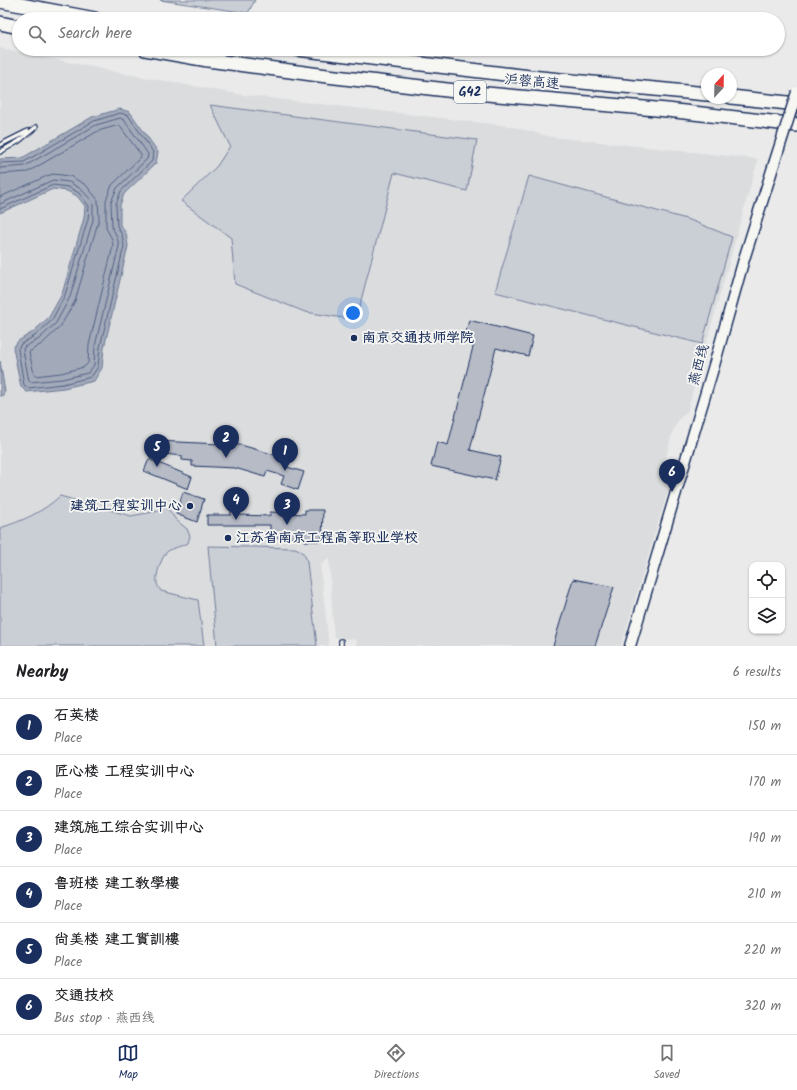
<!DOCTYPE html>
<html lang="en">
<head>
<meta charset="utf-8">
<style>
  body { margin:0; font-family:Kalam,"LXGW WenKai TC",sans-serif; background:#f6f6f6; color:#202124 }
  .controls { position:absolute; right:12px; bottom:12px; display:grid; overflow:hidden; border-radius:8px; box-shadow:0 1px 3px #0004 }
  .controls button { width:36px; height:36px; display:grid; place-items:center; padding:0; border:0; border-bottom:1px solid #e0e0e0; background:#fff; color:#202124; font:20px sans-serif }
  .compass { position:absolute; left:701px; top:68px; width:36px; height:36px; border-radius:50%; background:#fff; box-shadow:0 1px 3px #0004; rotate:22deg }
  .you { position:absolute; left:353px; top:313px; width:14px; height:14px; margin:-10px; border:3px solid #fff; border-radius:50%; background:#1a73e8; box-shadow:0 0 0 6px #1a73e833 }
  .badge { display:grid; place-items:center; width:26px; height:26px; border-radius:50%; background:#1b2f5e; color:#fff; font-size:13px; font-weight:700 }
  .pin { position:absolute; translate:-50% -33px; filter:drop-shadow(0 1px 2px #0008) }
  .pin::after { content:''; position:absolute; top:21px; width:14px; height:12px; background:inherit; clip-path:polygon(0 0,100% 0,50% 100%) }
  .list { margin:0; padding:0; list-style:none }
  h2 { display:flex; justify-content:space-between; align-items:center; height:52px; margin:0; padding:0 16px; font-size:17px }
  h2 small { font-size:13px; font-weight:400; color:#757577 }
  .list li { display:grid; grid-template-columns:26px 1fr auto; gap:12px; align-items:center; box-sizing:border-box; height:56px; padding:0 16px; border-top:1px solid #e0e0e0 }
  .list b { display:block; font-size:15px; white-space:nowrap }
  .list p { margin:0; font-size:13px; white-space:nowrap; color:#757577 }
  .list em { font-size:13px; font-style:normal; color:#757577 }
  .icon { flex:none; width:22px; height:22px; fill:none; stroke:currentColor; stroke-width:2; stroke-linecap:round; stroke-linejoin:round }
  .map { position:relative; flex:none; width:797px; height:646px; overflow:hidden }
  .search { position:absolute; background:#fff; box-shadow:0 1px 3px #0004; left:12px; right:12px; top:12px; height:44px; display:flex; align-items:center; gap:10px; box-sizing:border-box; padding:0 14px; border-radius:22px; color:#757577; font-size:15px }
  .sheet { height:388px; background:#fff }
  nav { display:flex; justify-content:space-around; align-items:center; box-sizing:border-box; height:56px; border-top:1px solid #e0e0e0; background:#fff; font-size:11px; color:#757577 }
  nav a { display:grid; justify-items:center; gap:2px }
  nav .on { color:#1b2f5e }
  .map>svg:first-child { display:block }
  .built { fill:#dadcde }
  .green { fill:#caced5; stroke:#727e9a }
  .water { fill:#a2aaba; stroke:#6c7995 }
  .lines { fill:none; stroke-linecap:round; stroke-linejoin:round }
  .shore { stroke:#516083; stroke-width:1 }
  .building { fill:#b6bbc6; stroke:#1b2f5e }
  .service-casing { stroke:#1b2f5e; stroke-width:6 }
  .secondary-casing { stroke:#1b2f5e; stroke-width:13 }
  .motorway-casing { stroke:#1b2f5e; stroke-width:16 }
  .service { stroke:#f6f6f2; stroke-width:3.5 }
  .secondary { stroke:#f6f6f2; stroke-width:10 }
  .motorway { stroke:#f6f6f2; stroke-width:13 }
  .secondary-bridge-casing { stroke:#1b2f5e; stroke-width:13; stroke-linecap:butt }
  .secondary-bridge { stroke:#f6f6f2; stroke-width:10 }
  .poi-dot { fill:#1b2f5e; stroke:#f6f6f2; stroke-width:1.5 }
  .labels { text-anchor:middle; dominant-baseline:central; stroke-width:3.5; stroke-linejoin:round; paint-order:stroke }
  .shield { fill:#f6f6f2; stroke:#5d6b8a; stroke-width:1 }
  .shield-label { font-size:13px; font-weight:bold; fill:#1b2f5e }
  .street-label { font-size:14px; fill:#1b2f5e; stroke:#f6f6f2 }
  .poi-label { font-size:14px; font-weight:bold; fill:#1b2f5e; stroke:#f6f6f2; text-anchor:start }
</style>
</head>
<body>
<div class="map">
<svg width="797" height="646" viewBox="0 0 797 646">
  <rect width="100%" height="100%" fill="#e9eae9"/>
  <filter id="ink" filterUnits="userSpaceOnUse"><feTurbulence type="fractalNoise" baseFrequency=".025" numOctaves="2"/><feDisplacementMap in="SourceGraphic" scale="8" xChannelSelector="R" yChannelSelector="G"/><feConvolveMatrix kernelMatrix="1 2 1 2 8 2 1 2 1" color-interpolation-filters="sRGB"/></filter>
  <g filter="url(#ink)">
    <!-- built -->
    <polygon class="built" points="0,48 126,74 243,95 509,126 552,137 758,159 687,412 679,419 672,433 665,462 666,475 669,487 621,646 356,646 357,640 334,637 329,557 320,566 329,646 84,646 60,496 50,505 41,511 13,524 0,528"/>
    <!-- green -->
    <g class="green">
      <polygon points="160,0 255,0 248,13"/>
      <polygon points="210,105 477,140 467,191 394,173 356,320 305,312 235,284 231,238 181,201 217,166 230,146"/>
      <polygon points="529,176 690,220 732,237 702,344 495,292"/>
      <path d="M60 496 131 516 159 511 164 503 176 520 187 529 190 536 188 543C181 547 174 547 168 551 162 555 155 576 157 583 157 586 160 589 161 591L198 600 204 646H0V528C22 521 43 512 60 496Z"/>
      <path d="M208 546 295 548C303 551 305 554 307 562L317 646H217Z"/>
    </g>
    <!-- water -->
    <g class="water">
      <polygon points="120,109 130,112 158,152 156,163 124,194 120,205 120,225 126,233 128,246 104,348 102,368 94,381 64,388 27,392 21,387 13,348 18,341 33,332 49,317 62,294 84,218 85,206 77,196 67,191 53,189 0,213 0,159 22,158 92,117"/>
      <polygon points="0,361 5,392 2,396 0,396"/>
    </g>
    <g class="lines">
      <!-- shore -->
      <g class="shore">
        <polyline points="0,163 24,162 94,121 120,113 128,115 153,152 152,161 121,191 116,204 117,226 122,235 124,246 100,347 98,367 91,377 63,384 28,388 24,385 18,349 21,344 36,335 52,320 65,295 88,219 89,206 79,193 68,187 53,185 0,209"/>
        <polyline points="0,168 25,166 96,125 120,118 124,120 148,154 147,159 117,188 111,202 112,227 117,237 119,246 95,346 94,365 88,373 62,379 30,382 29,381 23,350 24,347 39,339 56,323 70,297 93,220 93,205 92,201 81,189 69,182 53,180 0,204"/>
        <polyline points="0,174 28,172 98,131 119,125 141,155 141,157 112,185 106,200 106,228 112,239 113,246 89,345 88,363 84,367 61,373 35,376 34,374 29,352 43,343 60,327 75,301 99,219 98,200 86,185 70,176 53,174 47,176 0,197"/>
      </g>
    </g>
    <!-- building -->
    <g class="building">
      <polygon points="469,320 533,336 528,356 496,348 470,450 501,457 495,480 431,466 437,442 448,445 474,343 464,340"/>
      <polygon points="157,441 241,445 289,459 287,467 304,472 298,490 281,484 284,476 267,471 265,477 235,468 192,466 192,461 182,460 182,456 164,454 162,458 150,457"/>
      <polygon points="149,459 192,477 188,489 144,471"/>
      <polygon points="183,492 204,499 197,522 176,514"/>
      <polygon points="305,510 323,510 322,541 304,541 304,538 270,537 270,525 207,525 207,515 231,515 231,511 238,511 238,515 270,516 270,512 305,514"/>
      <polygon points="573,579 614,587 595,646 553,646"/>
    </g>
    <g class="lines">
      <!-- service casing -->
      <g class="service-casing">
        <g id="service">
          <polyline points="0,145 28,131"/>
          <polyline points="0,152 19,141 36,127"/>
          <polyline points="341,641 341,646"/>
        </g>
      </g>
      <!-- secondary casing -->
      <g class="secondary-casing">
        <polyline id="secondary" points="630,646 715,362 744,259 774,164"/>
      </g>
      <!-- motorway casing -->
      <g class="motorway-casing">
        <g id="motorway">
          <polyline points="0,1 95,19"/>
          <polyline points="0,23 19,27"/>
          <polyline points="145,49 208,60 327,76 464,92 667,110 797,125"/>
          <polyline points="297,49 530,77 707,94"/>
          <polyline points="731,97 797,104"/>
        </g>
      </g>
      <!-- service -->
      <use href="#service" class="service"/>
      <!-- secondary -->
      <use href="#secondary" class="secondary"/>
      <!-- motorway -->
      <use href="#motorway" class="motorway"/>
      <!-- secondary-bridge casing -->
      <g class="secondary-bridge-casing">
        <polyline id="secondary-bridge" points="774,164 797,92"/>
      </g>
      <!-- secondary-bridge -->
      <use href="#secondary-bridge" class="secondary-bridge"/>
    </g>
  </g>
  <!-- markers -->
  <g class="poi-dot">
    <circle cx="354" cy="338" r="4"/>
    <circle cx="190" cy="506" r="4"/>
    <circle cx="228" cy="538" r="4"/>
  </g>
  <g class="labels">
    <!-- shield labels -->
    <rect class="shield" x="454" y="81" width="32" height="22" rx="3"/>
    <g class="shield-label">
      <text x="470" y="92">G42</text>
    </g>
    <!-- street labels -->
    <g class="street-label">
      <text transform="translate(532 82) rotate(5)">沪蓉高速</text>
      <text transform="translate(699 365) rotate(-74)">燕西线</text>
    </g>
    <!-- poi labels -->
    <g class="poi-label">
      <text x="362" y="338">南京交通技师学院</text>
      <text x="182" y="506" text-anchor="end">建筑工程实训中心</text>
      <text x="236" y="538">江苏省南京工程高等职业学校</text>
    </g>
  </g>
</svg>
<div class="controls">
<button><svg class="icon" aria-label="locate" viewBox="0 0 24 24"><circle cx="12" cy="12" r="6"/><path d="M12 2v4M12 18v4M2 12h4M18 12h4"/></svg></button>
<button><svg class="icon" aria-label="layers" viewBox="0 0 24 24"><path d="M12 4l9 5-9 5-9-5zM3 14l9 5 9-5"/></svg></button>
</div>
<svg class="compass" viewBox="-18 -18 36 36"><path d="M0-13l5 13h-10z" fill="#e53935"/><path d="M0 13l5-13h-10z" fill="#757577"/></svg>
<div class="you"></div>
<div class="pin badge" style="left:285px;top:471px">1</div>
<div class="pin badge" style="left:226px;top:458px">2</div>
<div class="pin badge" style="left:287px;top:525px">3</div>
<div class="pin badge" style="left:236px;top:520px">4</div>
<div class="pin badge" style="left:157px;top:467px">5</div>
<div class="pin badge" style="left:672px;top:492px">6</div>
<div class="search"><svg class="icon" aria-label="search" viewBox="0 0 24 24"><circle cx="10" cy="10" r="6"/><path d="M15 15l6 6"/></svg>Search here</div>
</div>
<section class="sheet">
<h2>Nearby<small>6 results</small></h2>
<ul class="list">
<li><span class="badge">1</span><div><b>石英楼</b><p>Place</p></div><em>150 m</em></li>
<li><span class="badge">2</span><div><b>匠心楼 工程实训中心</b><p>Place</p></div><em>170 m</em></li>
<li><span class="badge">3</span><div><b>建筑施工综合实训中心</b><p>Place</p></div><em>190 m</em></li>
<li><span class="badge">4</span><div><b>鲁班楼 建工教學樓</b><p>Place</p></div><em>210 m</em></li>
<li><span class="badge">5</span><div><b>尚美楼 建工實訓樓</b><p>Place</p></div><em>220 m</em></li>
<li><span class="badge">6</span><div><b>交通技校</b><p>Bus stop · 燕西线</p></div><em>320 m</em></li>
</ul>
</section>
<nav>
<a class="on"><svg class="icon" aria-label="map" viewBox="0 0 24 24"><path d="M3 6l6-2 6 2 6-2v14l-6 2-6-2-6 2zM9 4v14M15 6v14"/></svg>Map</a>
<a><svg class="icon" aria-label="directions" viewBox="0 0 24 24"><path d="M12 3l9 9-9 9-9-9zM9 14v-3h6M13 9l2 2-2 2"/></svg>Directions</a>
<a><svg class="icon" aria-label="saved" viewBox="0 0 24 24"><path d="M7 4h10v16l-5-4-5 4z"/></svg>Saved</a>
</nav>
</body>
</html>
